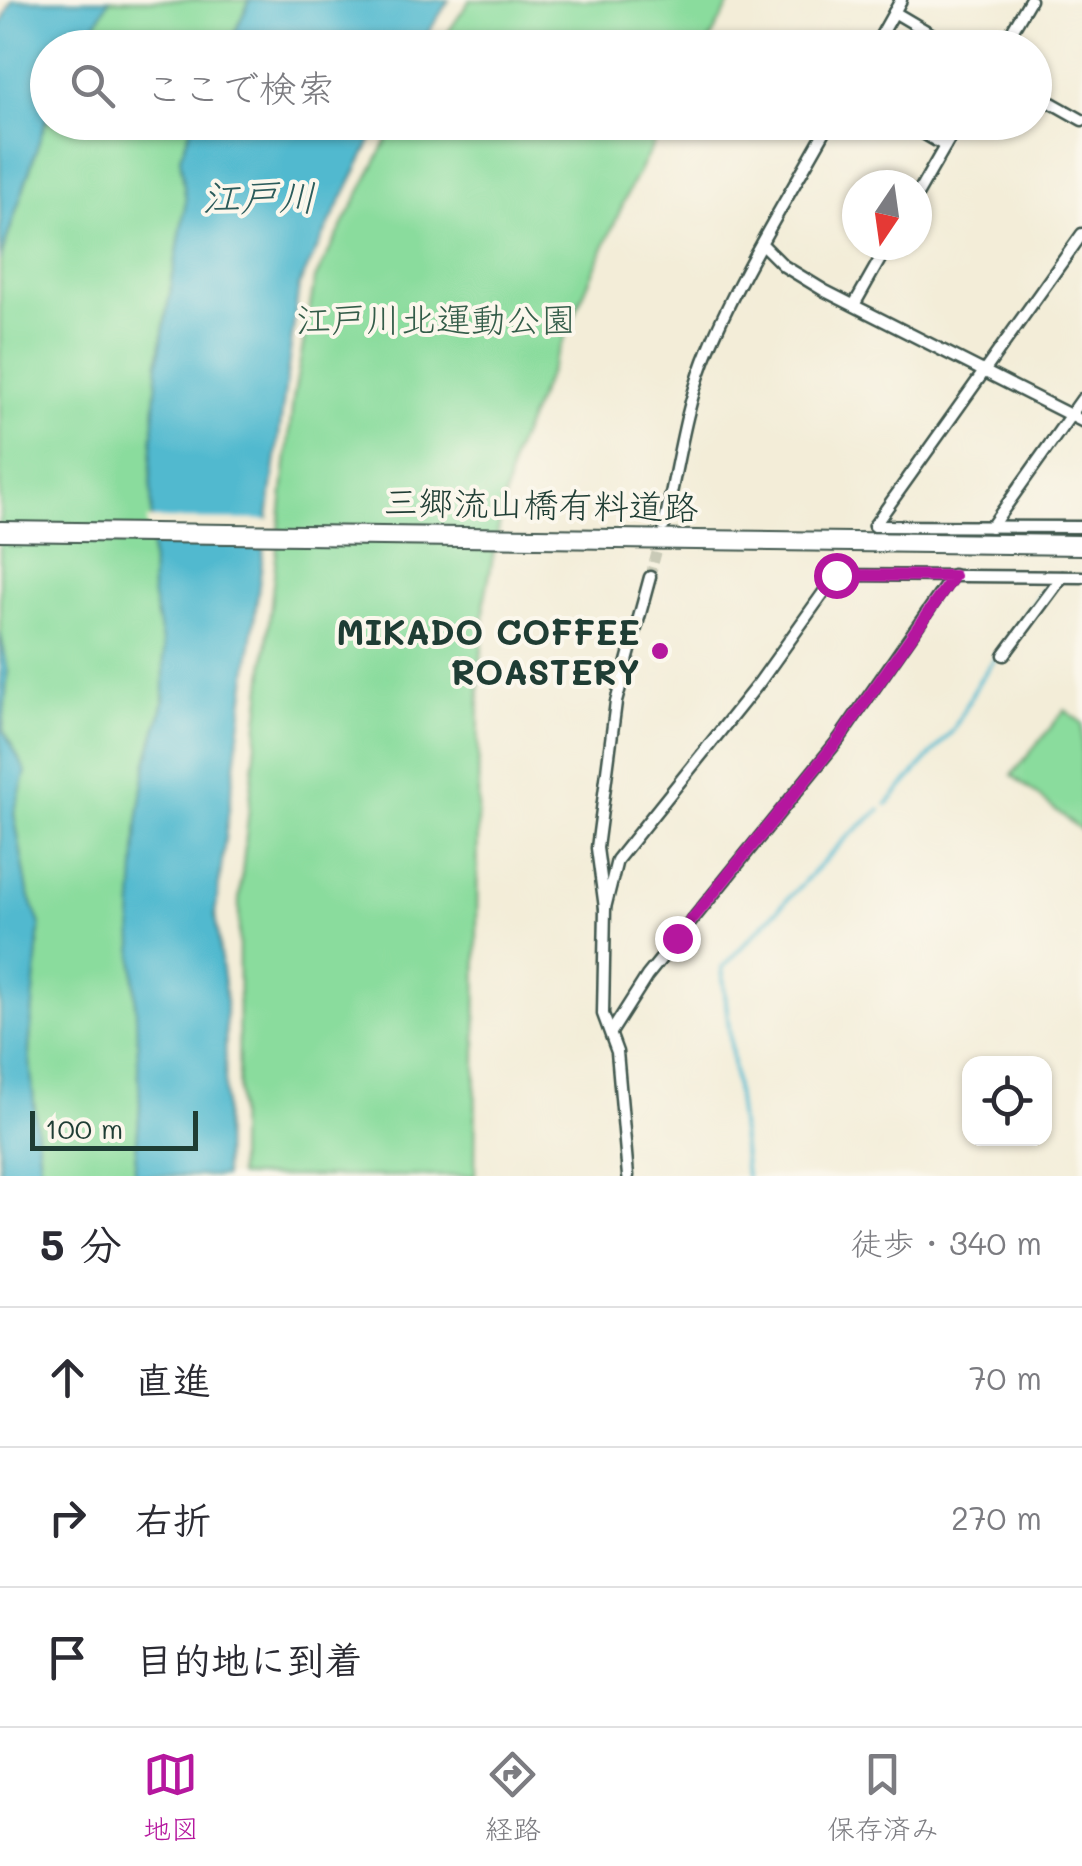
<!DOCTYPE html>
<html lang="ja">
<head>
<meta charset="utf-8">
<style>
  body { margin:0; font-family:Mali,"Klee One",sans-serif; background:#f7f7f7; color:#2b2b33 }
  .controls { position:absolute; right:30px; bottom:30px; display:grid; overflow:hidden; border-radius:20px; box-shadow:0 2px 8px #0004 }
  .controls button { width:90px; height:90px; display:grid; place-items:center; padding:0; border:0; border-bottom:2px solid #e1e1e2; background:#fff; color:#2b2b33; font:50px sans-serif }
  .compass { position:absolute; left:842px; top:170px; width:90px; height:90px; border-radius:50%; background:#fff; box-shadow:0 2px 8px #0004; rotate:193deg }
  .scale { position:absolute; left:30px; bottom:25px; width:168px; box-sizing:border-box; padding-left:10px; border:5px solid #1f3d34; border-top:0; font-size:28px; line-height:35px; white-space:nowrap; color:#1f3d34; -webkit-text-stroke:8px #fbf7ec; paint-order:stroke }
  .stop { position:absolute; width:30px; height:30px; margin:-22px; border:8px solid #b5179e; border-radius:50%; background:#fff }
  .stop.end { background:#b5179e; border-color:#fff; box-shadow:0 2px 10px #0008 }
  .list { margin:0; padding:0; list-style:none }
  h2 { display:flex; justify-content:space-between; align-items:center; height:130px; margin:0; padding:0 40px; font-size:42px }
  h2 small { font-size:32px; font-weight:400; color:#7c7c81 }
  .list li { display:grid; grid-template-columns:65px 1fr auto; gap:30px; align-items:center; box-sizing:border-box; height:140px; padding:0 40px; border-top:2px solid #e1e1e2 }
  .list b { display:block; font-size:38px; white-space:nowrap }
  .list em { font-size:32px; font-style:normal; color:#7c7c81 }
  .icon { flex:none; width:55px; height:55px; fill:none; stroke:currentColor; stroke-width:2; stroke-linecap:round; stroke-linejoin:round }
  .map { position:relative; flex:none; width:1082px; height:1176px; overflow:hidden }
  .search { position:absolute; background:#fff; box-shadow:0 2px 8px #0004; left:30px; right:30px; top:30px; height:110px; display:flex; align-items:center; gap:25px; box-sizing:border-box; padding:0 35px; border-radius:55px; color:#7c7c81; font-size:38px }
  .sheet { height:550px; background:#fff }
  nav { display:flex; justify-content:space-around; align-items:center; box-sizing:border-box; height:140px; border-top:2px solid #e1e1e2; background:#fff; font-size:28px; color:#7c7c81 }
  nav a { display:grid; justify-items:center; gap:5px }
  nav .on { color:#b5179e }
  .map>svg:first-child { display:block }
  .green { fill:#8adc9d; stroke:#548c68; stroke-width:2.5 }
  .water { fill:#51b9cf; stroke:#387b82; stroke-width:2.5 }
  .pier { fill:#f3edd8 }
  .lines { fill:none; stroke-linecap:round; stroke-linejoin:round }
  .stream { stroke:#51b9cf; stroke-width:4 }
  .street-tunnel { stroke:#c9cab7; stroke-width:10; stroke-dasharray:10 5; stroke-linecap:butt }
  .street-casing { stroke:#3f574d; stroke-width:15 }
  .primary-casing { stroke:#3f574d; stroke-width:22 }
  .street { stroke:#fff; stroke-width:10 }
  .primary { stroke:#fff; stroke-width:18 }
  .route { stroke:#b5179e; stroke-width:12 }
  .poi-dot { fill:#b5179e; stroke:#fbf7ec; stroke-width:4 }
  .labels { text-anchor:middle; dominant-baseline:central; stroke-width:8; stroke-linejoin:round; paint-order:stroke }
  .park-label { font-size:35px; fill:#345d49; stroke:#fbf7ec }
  .street-label { font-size:35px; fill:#1f3d34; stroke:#fbf7ec }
  .poi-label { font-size:35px; font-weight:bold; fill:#1f3d34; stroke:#fbf7ec; text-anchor:end }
  .water-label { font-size:38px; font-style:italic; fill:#2c5c5b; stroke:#fbf7ec }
</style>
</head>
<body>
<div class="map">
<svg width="1082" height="1176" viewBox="0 0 1082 1176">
  <rect width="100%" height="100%" fill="#fbf7ec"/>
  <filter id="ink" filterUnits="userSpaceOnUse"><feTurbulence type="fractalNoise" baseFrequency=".01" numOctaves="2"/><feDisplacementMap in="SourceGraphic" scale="20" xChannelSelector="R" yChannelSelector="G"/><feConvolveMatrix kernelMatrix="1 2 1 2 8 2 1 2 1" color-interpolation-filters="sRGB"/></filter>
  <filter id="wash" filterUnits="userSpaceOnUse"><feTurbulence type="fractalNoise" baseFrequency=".0048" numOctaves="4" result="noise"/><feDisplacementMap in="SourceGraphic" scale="40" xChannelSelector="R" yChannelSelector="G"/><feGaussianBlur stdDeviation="2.25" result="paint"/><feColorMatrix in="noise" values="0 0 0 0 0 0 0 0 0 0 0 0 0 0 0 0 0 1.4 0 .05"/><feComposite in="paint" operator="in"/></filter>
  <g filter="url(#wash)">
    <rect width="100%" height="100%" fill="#f3edd8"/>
    <!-- green -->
    <g class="green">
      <polygon points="109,0 250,0 228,47 83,48"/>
      <polygon points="470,0 732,0 706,47 438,47"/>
      <polygon points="47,117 48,122 193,123 180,157 186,201 158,362 151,465 152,592 164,651 164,702 147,762 138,822 140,1107 134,1176 41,1176 29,1051 40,925 28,892 14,813 25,772 3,730 8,671 0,632 0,260"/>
      <polygon points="396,123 665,123 630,188 513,455 485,597 479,692 475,1176 238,1176 239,901 293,400 315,279"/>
      <polygon points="1065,710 1082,723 1082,831 1012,775"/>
    </g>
    <!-- water -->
    <g class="water">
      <polygon points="12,0 109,0 83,47 48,48 47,117 0,260 0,27"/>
      <polygon points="250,0 449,0 419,47 228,47"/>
      <polygon points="193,123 380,123 299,285 215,914 226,1001 224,1176 134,1176 140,1107 132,920 138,822 147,762 164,702 164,651 152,593 151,465 158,362 186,201 180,157"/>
      <polygon points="0,632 8,671 3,730 26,772 14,813 28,892 40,925 29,1051 41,1176 0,1176"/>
    </g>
    <!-- pier -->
    <polygon class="pier" points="147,519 273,520 270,541 147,540"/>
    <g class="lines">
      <!-- stream -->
      <g class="stream">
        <polyline points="887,804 954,729 979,681 1046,588"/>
        <polyline points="746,1176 722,968 844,840 880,810"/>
      </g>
    </g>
  </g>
  <g filter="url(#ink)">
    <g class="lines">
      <!-- street-tunnel -->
      <polyline class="street-tunnel" points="650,577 661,536"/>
      <!-- street casing -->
      <g class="street-casing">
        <g id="street">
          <polyline points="894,12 955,48"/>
          <polyline points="874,48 901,0"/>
          <polyline points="1002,48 1030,0"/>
          <polyline points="1034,93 1082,120"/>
          <polyline points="904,122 945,146"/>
          <polyline points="917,195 959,122"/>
          <polyline points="764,246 784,266 825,291 1082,421"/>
          <polyline points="854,305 888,245"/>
          <path d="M664 526C677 471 684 414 704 361 735 281 788 198 830 122"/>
          <polyline points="874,526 1082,234"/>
          <polyline points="874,526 1082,527"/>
          <polyline points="991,527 1082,399"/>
          <polyline points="1004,655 1062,577"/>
          <polyline points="605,908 617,860 759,683 836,575 1082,577"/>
          <polyline points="612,1031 647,976 839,739 953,575"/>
          <polyline points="628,1176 617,1052 603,1014 605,908 597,848 616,702 650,577"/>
        </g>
      </g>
      <!-- primary casing -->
      <g class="primary-casing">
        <polyline id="primary" points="0,531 1082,545"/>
      </g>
      <!-- street -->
      <use href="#street" class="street"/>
      <!-- primary -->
      <use href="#primary" class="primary"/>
    </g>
  </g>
  <g class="lines" filter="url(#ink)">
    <!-- route -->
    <polyline class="route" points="677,938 839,739 954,576 836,575"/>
  </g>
  <!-- markers -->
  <circle class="poi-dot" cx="660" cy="651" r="10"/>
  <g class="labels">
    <!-- park labels -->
    <g class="park-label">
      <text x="436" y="318">江戸川北運動公園</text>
    </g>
    <!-- street labels -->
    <g class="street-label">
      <text transform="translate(541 503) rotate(1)">三郷流山橋有料道路</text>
    </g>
    <!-- poi labels -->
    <g class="poi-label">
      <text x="640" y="631">MIKADO COFFEE<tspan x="640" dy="40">ROASTERY</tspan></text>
    </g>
    <!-- water labels -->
    <g class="water-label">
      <text x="259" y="196">江戸川</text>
    </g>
  </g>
</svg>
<div class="controls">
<button><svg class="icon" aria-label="locate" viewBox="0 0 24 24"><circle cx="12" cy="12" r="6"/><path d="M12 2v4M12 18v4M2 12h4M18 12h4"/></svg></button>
</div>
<svg class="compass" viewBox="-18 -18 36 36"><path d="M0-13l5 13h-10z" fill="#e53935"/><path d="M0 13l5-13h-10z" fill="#7c7c81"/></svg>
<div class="scale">100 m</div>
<div class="stop" style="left:836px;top:575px"></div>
<div class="stop end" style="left:677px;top:938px"></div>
<div class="search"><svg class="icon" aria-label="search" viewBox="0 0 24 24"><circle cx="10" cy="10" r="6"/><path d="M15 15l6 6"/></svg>ここで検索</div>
</div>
<section class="sheet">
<h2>5 分<small>徒歩 · 340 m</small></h2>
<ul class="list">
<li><svg class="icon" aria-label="ahead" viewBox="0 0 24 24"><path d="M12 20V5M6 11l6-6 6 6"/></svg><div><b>直進</b></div><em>70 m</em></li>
<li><svg class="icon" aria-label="right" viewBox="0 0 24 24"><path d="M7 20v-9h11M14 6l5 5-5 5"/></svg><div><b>右折</b></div><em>270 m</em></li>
<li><svg class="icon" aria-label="arrive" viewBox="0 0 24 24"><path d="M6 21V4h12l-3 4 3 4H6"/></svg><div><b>目的地に到着</b></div></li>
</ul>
</section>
<nav>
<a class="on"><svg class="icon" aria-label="map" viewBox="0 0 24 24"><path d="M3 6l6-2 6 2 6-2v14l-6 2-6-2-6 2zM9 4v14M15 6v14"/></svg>地図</a>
<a><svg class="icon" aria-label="directions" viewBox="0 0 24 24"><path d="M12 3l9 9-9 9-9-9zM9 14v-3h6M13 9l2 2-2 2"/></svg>経路</a>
<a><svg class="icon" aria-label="saved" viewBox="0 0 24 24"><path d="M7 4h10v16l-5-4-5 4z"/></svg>保存済み</a>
</nav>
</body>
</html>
